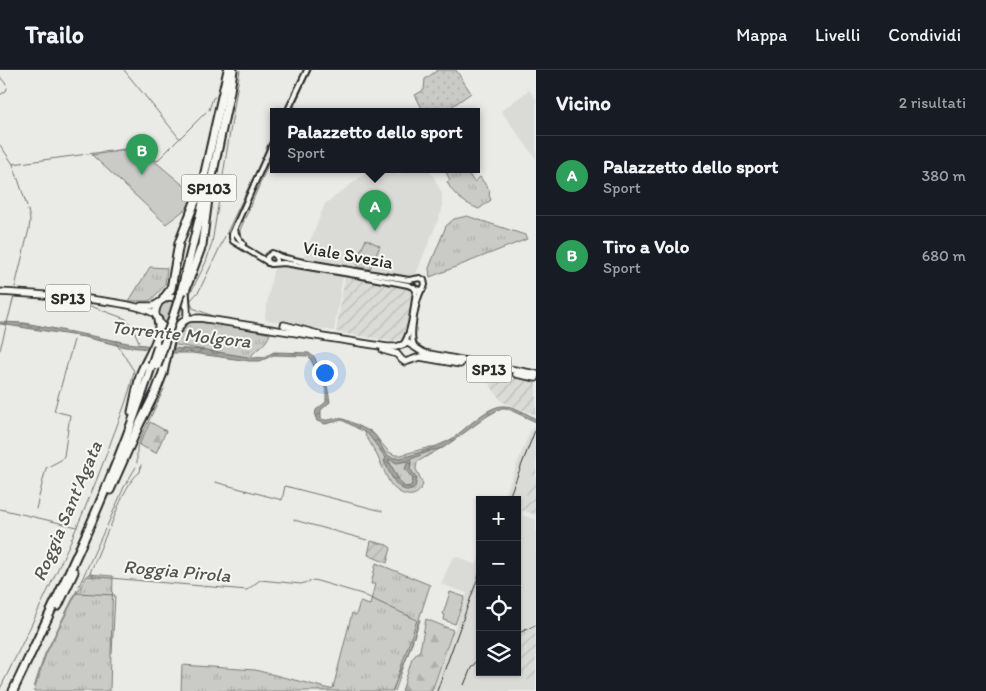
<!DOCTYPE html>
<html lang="it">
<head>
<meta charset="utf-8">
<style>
  body { margin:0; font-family:Itim,sans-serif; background:#20242c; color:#f1f3f6 }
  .controls { position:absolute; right:15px; bottom:15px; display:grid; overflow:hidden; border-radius:0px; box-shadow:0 1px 4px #0004 }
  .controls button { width:45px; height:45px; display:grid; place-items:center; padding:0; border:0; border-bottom:1px solid #363941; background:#171b24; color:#f1f3f6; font:25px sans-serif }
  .you { position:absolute; left:324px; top:302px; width:18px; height:18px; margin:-12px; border:4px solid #fff; border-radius:50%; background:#1a73e8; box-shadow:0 0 0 8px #1a73e833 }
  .badge { display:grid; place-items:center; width:32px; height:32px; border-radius:50%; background:#c8321e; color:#fff; font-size:16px; font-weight:700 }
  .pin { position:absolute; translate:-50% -41px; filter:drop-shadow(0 1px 2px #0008) }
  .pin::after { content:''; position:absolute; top:26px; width:18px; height:15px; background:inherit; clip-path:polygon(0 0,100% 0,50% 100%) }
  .popup { position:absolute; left:270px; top:38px; width:210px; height:65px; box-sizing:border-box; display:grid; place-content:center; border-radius:0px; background:#171b24; filter:drop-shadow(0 1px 4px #0005); font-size:16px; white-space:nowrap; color:#9ea1a6 }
  .popup b { font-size:19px; color:#f1f3f6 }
  .popup::after { content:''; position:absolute; left:50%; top:100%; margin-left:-10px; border:10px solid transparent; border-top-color:#171b24 }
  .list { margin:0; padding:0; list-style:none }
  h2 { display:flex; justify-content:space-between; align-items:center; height:65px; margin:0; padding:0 20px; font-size:21px }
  h2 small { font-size:16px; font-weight:400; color:#9ea1a6 }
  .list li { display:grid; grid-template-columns:32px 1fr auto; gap:15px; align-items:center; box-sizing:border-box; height:80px; padding:0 20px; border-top:1px solid #363941 }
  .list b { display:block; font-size:19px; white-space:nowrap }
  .list p { margin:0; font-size:16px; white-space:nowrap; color:#9ea1a6 }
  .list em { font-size:16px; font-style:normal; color:#9ea1a6 }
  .icon { flex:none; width:28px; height:28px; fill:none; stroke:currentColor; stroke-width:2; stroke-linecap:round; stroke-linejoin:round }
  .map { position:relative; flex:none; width:536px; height:621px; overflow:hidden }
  header { display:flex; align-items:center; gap:30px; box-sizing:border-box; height:70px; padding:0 25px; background:#171b24; border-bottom:1px solid #363941 }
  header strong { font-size:24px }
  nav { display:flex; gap:28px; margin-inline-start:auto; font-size:18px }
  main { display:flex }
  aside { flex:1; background:#171b24 }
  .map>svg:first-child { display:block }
  .built { fill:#dadad6 }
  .industrial { fill:url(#industrial-furrows) }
  .grass { fill:url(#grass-tufts); stroke:#7a7a79 }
  .forest { fill:url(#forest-firs); stroke:#7a7a79 }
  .park { fill:url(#park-dots); stroke:#7a7a79 }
  .garden { fill:url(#garden-furrows); stroke:#7a7a79 }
  .pitch { fill:#cacac7; stroke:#7a7a79 }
  .water { fill:url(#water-waves); stroke:#727270; fill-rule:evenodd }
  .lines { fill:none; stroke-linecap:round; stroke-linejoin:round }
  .stream { stroke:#727270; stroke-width:1 }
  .minor-casing { stroke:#2b2b2b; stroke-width:8 }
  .major-casing { stroke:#2b2b2b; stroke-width:9 }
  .highway-casing { stroke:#2b2b2b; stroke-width:11 }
  .minor { stroke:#f6f6f2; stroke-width:4 }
  .major { stroke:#f6f6f2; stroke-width:5.5 }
  .highway { stroke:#f6f6f2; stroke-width:7 }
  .rail { stroke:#2b2b2b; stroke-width:1 }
  .highway-bridge-casing { stroke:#2b2b2b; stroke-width:11; stroke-linecap:butt }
  .highway-bridge { stroke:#f6f6f2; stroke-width:7 }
  .labels { text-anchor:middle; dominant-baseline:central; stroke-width:4; stroke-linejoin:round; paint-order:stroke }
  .shield { fill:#f6f6f2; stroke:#686867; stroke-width:1 }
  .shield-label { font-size:16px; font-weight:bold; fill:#2b2b2b }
  .street-label { font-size:18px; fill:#2b2b2b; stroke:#f6f6f2 }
  .water-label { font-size:19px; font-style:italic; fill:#545453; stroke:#f6f6f2 }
</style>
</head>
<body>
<header>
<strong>Trailo</strong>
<nav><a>Mappa</a><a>Livelli</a><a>Condividi</a></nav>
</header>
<main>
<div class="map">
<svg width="536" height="621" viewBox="0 0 536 621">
  <defs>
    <pattern id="industrial-furrows" width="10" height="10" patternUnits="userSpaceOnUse" patternTransform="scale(1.25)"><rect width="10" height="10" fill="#dadad6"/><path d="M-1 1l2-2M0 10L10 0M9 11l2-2" fill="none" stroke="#bbbbb8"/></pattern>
    <pattern id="grass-tufts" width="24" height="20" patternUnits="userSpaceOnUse" patternTransform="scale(1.25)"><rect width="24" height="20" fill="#cacac7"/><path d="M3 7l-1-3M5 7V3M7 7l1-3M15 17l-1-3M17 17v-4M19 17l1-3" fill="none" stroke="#aeaeab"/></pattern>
    <pattern id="forest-firs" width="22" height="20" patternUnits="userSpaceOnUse" patternTransform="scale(1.25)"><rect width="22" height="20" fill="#cacac7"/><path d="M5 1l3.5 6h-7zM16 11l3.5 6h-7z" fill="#aeaeab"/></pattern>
    <pattern id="park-dots" width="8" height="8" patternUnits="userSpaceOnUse" patternTransform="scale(1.25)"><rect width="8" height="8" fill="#cacac7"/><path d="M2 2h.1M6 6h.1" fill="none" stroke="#aeaeab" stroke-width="1.8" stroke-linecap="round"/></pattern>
    <pattern id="garden-furrows" width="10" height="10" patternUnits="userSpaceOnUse" patternTransform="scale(1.25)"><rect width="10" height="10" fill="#cacac7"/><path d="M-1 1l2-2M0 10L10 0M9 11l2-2" fill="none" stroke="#aeaeab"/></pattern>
    <pattern id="water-waves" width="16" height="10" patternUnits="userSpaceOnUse" patternTransform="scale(1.25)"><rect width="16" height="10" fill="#a1a19e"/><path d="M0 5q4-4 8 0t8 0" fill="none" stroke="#838381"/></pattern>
  </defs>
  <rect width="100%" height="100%" fill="#eaeae6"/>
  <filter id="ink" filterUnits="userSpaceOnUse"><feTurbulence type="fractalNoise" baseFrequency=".02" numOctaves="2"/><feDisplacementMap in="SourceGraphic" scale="10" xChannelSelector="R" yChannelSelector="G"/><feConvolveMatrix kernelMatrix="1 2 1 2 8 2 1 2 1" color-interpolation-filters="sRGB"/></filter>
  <g filter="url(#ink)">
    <!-- built -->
    <g class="built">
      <polygon points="529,20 536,29 536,89 501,41"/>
      <polygon points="370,100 394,100 398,105 407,100 428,100 434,107 442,124 442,140 416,204 413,207 303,189 325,134"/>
      <polygon points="280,196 343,206 334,261 266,250 265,245 273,201 276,197"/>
      <polygon points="536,350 536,394 521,440 524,441 522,445 536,450 536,621 433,621 467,523 441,514 451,491 455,486 476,495 480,487 480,602 517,602 517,430 503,430 531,359 533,358"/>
    </g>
    <!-- industrial -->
    <g class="industrial">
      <polygon points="345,207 413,218 406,265 402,269 391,271 336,262"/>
      <polygon points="485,303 536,313 536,345 502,332 484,306"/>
      <polygon points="536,394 536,445 521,440"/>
      <polygon points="520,560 536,565 536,613 507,602 517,602 517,561"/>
    </g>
    <!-- grass -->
    <g class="grass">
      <path d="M445 100H466L474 112 480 107 490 121 489 125 491 130 479 139C464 133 454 126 447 112L450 110Z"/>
      <polygon points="467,146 525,165 527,169 430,207 429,198 446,156 454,149"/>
      <polygon points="150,197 167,198 165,215 151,230 147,231 129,231"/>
      <circle cx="171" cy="242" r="13"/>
      <path d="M191 250H205L270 264C264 278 257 277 250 288L171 274 174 265Z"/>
      <path d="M368 360 371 361 389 382 395 385H401L430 377H443L417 392 416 399 423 414C418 430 403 427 393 417 388 412 385 402 382 396 377 385 372 375 365 365Z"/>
      <polygon points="376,493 430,515 407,587 392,621 181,621 182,595 255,600 330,619 333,618 352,543 356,545 360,532 370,535 375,514 371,514"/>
      <polygon points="88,504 113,506 110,621 34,621 46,584 75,526"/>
    </g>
    <!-- forest -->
    <g class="forest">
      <polygon points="150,352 166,361 156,383 139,375"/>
      <polygon points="426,549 453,560 432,621 402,621 412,589 420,580"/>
    </g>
    <!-- park -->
    <polygon class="park" points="438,0 456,0 471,23 444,42 424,42 415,25 424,20 425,9"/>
    <!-- garden -->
    <polygon class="garden" points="371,471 387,475 391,478 387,493 368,485"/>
    <!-- pitch -->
    <g class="pitch">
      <polygon points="139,78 195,125 187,138 166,154 92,85"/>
      <polygon points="366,169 380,176 370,199 357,197 359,185"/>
      <polygon points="450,522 465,527 455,554 444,550 445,545 443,544"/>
    </g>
    <!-- water -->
    <path class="water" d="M0 252 25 253 128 273 170 278 205 280 254 288 264 287 274 282 309 283 315 288 318 297 327 315 330 332 321 340V349C329 352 332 348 339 348 344 348 370 361 374 364 382 372 382 388 396 388 406 389 444 374 453 368 466 359 488 335 504 336 515 336 527 344 536 349V352L506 338H502L489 345 443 378 430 381 409 390 411 392 410 399 417 408 415 417 412 420C396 423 390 403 384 391L386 388 368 364 342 350 325 354 317 351 315 346 316 340 326 332V320L309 286 274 285 260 291H249L192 283H169L140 278 125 277 84 267 0 254ZM388 389 397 393 408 391 405 399 413 409 411 416 405 417 400 412Z"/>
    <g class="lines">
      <!-- stream -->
      <g class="stream">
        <polyline points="124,0 180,69"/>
        <polyline points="0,7 6,14"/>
        <polyline points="0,25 6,21 7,18"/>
        <polyline points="296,32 311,0"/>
        <polyline points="209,40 213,28 215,27"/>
        <polyline points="292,42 295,36"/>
        <polyline points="0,75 13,94 27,136"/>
        <polyline points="13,94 140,77 157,91 206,42"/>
        <polyline points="240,164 240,160 274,81"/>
        <polyline points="15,217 29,159 30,150 28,140"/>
        <polyline points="190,231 190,224 206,192 212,173 240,0"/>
        <polyline points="85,234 126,249 133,258 139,272"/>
        <polyline points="210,245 193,238 190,231 199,221 272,68"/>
        <path d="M174 279C174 268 181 255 192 252 197 251 204 253 209 253"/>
        <polyline points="0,280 14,226"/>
        <polyline points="137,393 137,377 141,367 164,319"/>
        <polyline points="215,412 282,430 285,416 382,441"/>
        <polyline points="0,439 77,457"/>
        <polyline points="36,439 46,398 61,390 64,386 70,345 54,341 74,270"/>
        <polyline points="294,450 367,470"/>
        <polyline points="107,456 124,417 136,397"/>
        <path d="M110 457C117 441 126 412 140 402L141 395"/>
        <polyline points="94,505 90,503 108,460"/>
        <polyline points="87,506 247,520 260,510 301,514 314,510 362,524 417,550 393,621"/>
        <polyline points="79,516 105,459"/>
        <polyline points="76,523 115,525 112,584"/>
        <polyline points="34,617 45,584 77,520"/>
        <path d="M0 619C38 541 78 462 108 380 117 354 129 328 134 301L116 273"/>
        <polyline points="395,621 420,550"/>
      </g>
      <!-- minor casing -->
      <g class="minor-casing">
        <g id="minor">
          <polyline points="287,42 307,0"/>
          <polyline points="274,70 232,164 232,168 233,171 271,194 284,193 362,206 408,215 419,220 423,219 425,215 424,210 420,208 409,210 303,192 281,187 275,184"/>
          <polyline points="235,159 236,164 243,174"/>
          <polyline points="268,193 267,187 272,183 277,187 276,193"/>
          <path d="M404 273C412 262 414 235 416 221L414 217"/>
          <path d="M414 275C409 265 416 230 422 219"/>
        </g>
      </g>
      <!-- major casing -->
      <g class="major-casing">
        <g id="major">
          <path d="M0 222C29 224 138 229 156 245"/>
          <path d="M159 233C156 238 154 243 157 248 165 267 178 254 188 249 192 248 196 248 200 248L387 277H396L408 273 424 283 536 304"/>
          <polyline points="141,236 153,236 168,227 178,228 184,232 187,238 187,246 184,251"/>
          <polyline points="284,255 318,264"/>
          <polyline points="383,280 397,284 401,289 405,292 420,287 460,294"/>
          <polyline points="516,304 536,308"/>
        </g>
      </g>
      <!-- highway casing -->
      <g class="highway-casing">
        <g id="highway">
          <polyline points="199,129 228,0"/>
          <polyline points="181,222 205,125"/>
          <polyline points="164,228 171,219 179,173 198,124"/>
          <polyline points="186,235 185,221 202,175 209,121 230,21 233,0"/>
          <path d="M132 342C135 329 137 316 141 303 147 287 163 267 158 250"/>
          <polyline points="110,420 139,355 156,321 163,303 171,266 180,256"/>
          <polyline points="58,536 74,502"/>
          <path d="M13 621C64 514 116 407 152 294"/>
        </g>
      </g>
      <!-- minor -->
      <use href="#minor" class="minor"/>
      <!-- major -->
      <use href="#major" class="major"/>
      <!-- highway -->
      <use href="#highway" class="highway"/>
      <!-- rail -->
      <g class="rail">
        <polyline points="508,430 536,358"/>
        <polyline points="517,564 536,555"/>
        <polyline points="464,615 471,598 480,587"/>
        <polyline points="437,621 480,502"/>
      </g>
      <!-- highway-bridge casing -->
      <g class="highway-bridge-casing">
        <g id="highway-bridge">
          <polyline points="152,294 158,276"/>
          <polyline points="157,296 181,222"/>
        </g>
      </g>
      <!-- highway-bridge -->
      <use href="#highway-bridge" class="highway-bridge"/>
    </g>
  </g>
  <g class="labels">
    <!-- shield labels -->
    <g class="shield">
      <rect x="181.5" y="104.5" width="55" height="27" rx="4"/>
      <rect x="45.5" y="214.5" width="45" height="27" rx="4"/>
      <rect x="466.5" y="285.5" width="45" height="27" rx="4"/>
    </g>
    <g class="shield-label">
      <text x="209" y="118">SP103</text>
      <text x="68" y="228">SP13</text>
      <text x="489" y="299">SP13</text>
    </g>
    <!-- street labels -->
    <g class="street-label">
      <text transform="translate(348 185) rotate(10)">Viale Svezia</text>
    </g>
    <!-- water labels -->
    <g class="water-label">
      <text transform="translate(181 264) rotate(6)">Torrente Molgora</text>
      <text transform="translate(67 441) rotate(-67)">Roggia Sant'Agata</text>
      <text transform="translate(177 501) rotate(5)">Roggia Pirola</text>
    </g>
  </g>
</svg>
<div class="controls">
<button>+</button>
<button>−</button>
<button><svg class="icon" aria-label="locate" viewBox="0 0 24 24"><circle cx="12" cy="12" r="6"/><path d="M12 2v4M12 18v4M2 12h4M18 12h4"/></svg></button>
<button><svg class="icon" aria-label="layers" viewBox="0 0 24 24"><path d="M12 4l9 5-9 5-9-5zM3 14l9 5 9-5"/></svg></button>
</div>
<div class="you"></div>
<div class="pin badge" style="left:375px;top:161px;background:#2e9e5b">A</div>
<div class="popup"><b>Palazzetto dello sport</b>Sport</div>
<div class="pin badge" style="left:142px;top:105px;background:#2e9e5b">B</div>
</div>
<aside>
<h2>Vicino<small>2 risultati</small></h2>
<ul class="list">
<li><span class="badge" style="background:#2e9e5b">A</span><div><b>Palazzetto dello sport</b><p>Sport</p></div><em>380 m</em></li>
<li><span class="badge" style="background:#2e9e5b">B</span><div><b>Tiro a Volo</b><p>Sport</p></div><em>680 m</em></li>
</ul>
</aside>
</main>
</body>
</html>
